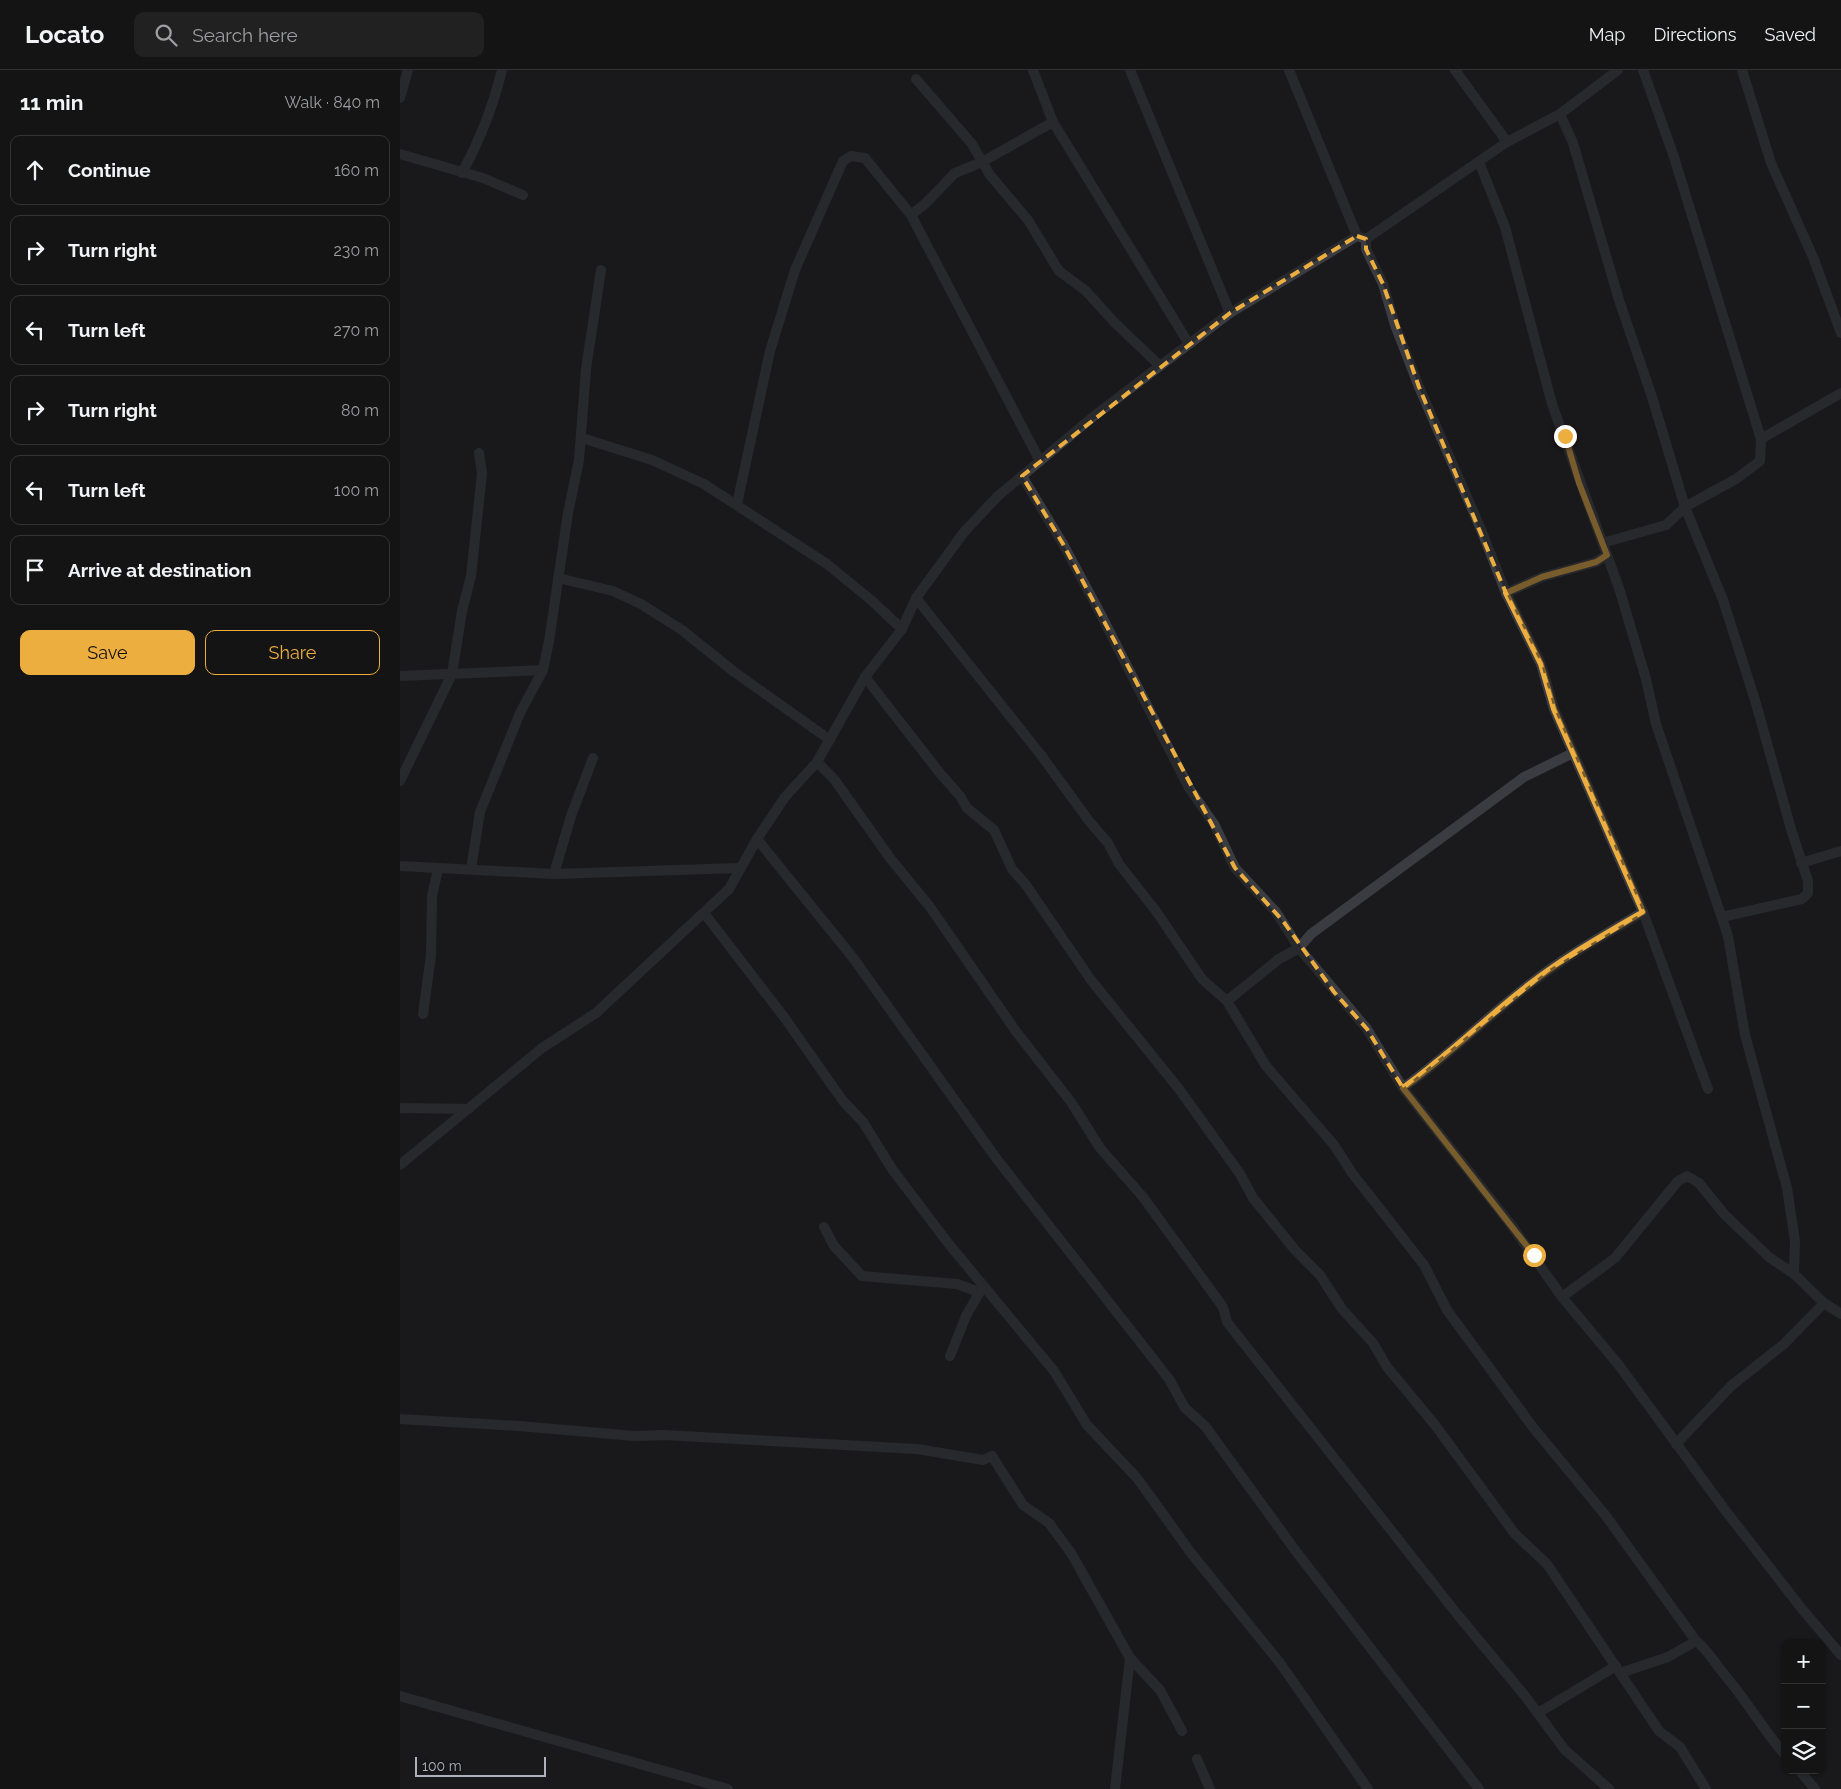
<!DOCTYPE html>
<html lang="en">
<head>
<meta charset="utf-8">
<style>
  body { margin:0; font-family:Raleway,sans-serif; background:#212122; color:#f1f3f6 }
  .controls { position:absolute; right:15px; bottom:15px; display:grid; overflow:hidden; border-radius:10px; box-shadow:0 1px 4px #0004 }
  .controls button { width:45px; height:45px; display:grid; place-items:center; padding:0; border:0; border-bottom:1px solid #333334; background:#141415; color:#f1f3f6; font:25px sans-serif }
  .scale { position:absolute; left:15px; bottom:12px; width:131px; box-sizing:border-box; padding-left:5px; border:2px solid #acb1bb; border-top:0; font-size:14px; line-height:18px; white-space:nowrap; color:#acb1bb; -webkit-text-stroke:4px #151517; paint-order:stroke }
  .stop { position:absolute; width:15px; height:15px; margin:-11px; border:4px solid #edae40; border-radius:50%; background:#fff }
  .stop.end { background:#edae40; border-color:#fff; box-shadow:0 1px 5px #0008 }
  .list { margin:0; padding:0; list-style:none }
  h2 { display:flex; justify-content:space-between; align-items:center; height:65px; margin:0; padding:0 20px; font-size:21px }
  h2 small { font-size:16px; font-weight:400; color:#9d9ea0 }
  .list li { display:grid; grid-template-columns:32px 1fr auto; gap:15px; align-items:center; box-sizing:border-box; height:70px; margin:0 10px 10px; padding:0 10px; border:1px solid #333334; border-radius:10px }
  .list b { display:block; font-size:19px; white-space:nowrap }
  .list em { font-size:16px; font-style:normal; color:#9d9ea0 }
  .actions { display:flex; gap:10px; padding:15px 20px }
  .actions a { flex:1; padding:11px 0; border:1px solid #edae40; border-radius:10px; text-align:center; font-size:18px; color:#edae40 }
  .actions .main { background:#edae40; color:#111 }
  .icon { flex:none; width:28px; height:28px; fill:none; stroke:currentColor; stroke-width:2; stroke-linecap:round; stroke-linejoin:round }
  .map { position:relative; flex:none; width:1441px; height:1719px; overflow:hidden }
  header { display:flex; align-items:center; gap:30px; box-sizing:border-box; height:70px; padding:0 25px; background:#141415; border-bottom:1px solid #333334 }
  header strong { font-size:24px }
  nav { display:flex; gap:28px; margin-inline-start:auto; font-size:18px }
  .search { width:350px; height:45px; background:#212122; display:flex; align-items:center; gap:12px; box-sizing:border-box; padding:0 18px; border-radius:10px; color:#9d9ea0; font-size:19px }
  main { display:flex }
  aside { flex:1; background:#141415 }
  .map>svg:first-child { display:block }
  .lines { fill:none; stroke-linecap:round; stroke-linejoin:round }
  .minor { stroke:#3b3c41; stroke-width:10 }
  .route { stroke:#edae40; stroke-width:6 }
  .marked { fill:none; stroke:#edae40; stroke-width:4; stroke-dasharray:10 6; stroke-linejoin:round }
</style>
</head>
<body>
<header>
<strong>Locato</strong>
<div class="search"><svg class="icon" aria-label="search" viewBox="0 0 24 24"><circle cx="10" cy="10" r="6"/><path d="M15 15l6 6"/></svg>Search here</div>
<nav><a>Map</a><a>Directions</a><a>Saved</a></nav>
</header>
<main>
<aside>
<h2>11 min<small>Walk · 840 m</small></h2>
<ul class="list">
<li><svg class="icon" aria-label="ahead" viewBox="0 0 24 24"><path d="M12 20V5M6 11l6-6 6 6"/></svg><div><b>Continue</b></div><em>160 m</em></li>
<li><svg class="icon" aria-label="right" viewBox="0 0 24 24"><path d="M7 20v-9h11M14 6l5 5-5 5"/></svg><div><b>Turn right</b></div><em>230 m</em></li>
<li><svg class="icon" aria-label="left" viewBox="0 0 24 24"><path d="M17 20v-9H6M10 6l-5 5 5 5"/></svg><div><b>Turn left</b></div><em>270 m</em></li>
<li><svg class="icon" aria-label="right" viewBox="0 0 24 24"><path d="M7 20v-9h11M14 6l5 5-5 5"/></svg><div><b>Turn right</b></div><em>80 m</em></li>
<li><svg class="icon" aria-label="left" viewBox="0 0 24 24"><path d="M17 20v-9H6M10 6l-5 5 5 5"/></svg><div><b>Turn left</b></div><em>100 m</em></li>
<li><svg class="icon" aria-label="arrive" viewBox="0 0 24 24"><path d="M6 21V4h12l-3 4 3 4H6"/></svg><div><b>Arrive at destination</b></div></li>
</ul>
<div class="actions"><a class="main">Save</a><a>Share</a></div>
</aside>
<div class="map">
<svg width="1441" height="1719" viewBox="0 0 1441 1719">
  <rect width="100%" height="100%" fill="#1a1a1c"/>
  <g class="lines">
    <!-- minor -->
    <g class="minor">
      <polyline points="633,0 653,52 789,274"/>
      <polyline points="730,0 830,243"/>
      <polyline points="889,0 957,166"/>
      <polyline points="1055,0 1107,72"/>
      <polyline points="1243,0 1273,84 1361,369"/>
      <polyline points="1342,0 1371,93 1413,187 1441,263"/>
      <polyline points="516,9 572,74 590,105 628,150 659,201 686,221 714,252 760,296"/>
      <polyline points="0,28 8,0"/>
      <polyline points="1160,44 1173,73 1219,230 1252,327 1285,437 1323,530 1355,630 1391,759 1408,811 1408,823 1402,829 1322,847"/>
      <polyline points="0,84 83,108 123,125"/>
      <polyline points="1079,92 1105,157 1152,334 1219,518 1246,609 1256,654 1328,866 1345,965 1387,1118 1395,1171 1394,1204"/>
      <path d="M62 103C80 70 93 37 102 0"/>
      <path d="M966 169V179L983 214 995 255 1019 317 1080 457 1106 523 1141 594 1154 639 1243 842C1204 865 1166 886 1130 914 1087 947 1049 985 1003 1018"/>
      <polyline points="182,368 252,390 304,414 427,494 471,530 502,559"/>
      <polyline points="640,391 511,145 526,133 555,103 582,92 653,52"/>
      <polyline points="622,406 663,474 698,539 789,718 814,754 835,798 876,842 899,878 967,959 1003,1018 1112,1156 1162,1227 1218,1294 1325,1440 1402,1539 1441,1585"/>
      <polyline points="337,434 370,281 395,200 443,91 451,86 465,88 511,145"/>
      <polyline points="1202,473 1266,455 1285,437 1336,409 1360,391 1361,369 1441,323"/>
      <polyline points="158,508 213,521 241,534 282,560 333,601 430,670"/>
      <polyline points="1106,523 1142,507 1196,492 1207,485"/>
      <path d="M516 528 641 685 689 751 708 773 719 794 756 841 802 909 827 931 866 996 934 1075 952 1103 1024 1195 1047 1240 1132 1356 1206 1446 1296 1571C1308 1580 1314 1592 1324 1604 1346 1630 1363 1659 1385 1685"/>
      <polyline points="0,606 143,600"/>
      <polyline points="465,607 539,702 560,726 567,738 594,760 612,799 626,815 691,910 779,1019 840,1104 853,1128 895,1180 920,1205 942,1239 973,1273 987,1297 1035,1355 1115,1464 1147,1494 1259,1661 1280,1677 1306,1719"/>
      <polyline points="417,692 434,709 490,788 530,837 615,960 671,1032 700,1078 743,1127 823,1237 827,1252 1057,1544 1125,1626 1165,1680 1209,1719"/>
      <polyline points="0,711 52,604 62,541 71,506 82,403 79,383"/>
      <polyline points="357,769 454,889 596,1088 769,1309 785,1338 805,1356 895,1480 1079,1719"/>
      <polyline points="1401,793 1441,781"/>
      <polyline points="0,796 154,804 340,798"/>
      <polyline points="71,799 80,742 120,643 143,600 149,571 168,443 179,390 186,299 201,200"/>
      <polyline points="154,804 171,746 193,688"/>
      <polyline points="1243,842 1308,1019"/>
      <polyline points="304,843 384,947 443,1031 463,1052 492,1099 548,1173 654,1301 687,1355 737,1408 791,1483 880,1593 968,1719"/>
      <polyline points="827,931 879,889 899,878 911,864 1124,707 1173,683"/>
      <polyline points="23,944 31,885 32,826 38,799"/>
      <polyline points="0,1038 69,1039"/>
      <polyline points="0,1095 142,978 196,943 329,819 357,769 385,727 417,692 465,607 502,559 516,528 564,462 598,426 694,346 830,243 957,166 966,169 1107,72 1160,44 1218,0"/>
      <polyline points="424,1157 434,1176 462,1206 557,1214 579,1222"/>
      <polyline points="1162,1227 1215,1188 1278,1111 1287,1106 1299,1113 1324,1144 1369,1187 1394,1204 1424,1233 1441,1244"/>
      <polyline points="550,1286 566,1246 582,1218"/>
      <polyline points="0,1349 119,1356 235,1366 264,1365 517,1379 583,1390 592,1386 623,1435 649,1453 671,1483 730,1588 715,1719"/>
      <polyline points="1276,1374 1331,1316 1384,1274 1424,1233"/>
      <polyline points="730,1588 760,1620 782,1661"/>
      <polyline points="1220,1603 1268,1587 1296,1571"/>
      <polyline points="0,1626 328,1719"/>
      <polyline points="1138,1643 1216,1596"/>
      <polyline points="797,1689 810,1719"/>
      <polyline points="1399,1700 1415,1719"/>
    </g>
  </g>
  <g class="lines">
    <!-- route -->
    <path class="route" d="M1134 1185 1003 1018C1048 986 1087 947 1130 914 1166 886 1204 865 1243 842L1154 639 1141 594 1106 523 1142 507 1196 492 1207 485 1179 413 1165 366"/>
  </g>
  <!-- marked area -->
  <path d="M0 0H1441V1719H0ZM957 166 966 169V179L983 214 1019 317 1106 523 1141 594 1154 639 1243 842 1148 900 1003 1018 967 959 934 922 883 851 835 798 663 474 622 406 830 243Z" fill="#1a1a1c" fill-opacity=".55" fill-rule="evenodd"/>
  <path class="marked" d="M957 166 966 169V179L983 214 1019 317 1106 523 1141 594 1154 639 1243 842 1148 900 1003 1018 967 959 934 922 883 851 835 798 663 474 622 406 830 243Z"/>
</svg>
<div class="controls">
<button>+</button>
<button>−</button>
<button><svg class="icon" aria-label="layers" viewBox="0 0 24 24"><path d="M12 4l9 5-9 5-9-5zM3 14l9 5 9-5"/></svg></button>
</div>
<div class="scale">100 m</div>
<div class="stop" style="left:1134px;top:1185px"></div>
<div class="stop end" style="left:1165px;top:366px"></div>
</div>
</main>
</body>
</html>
